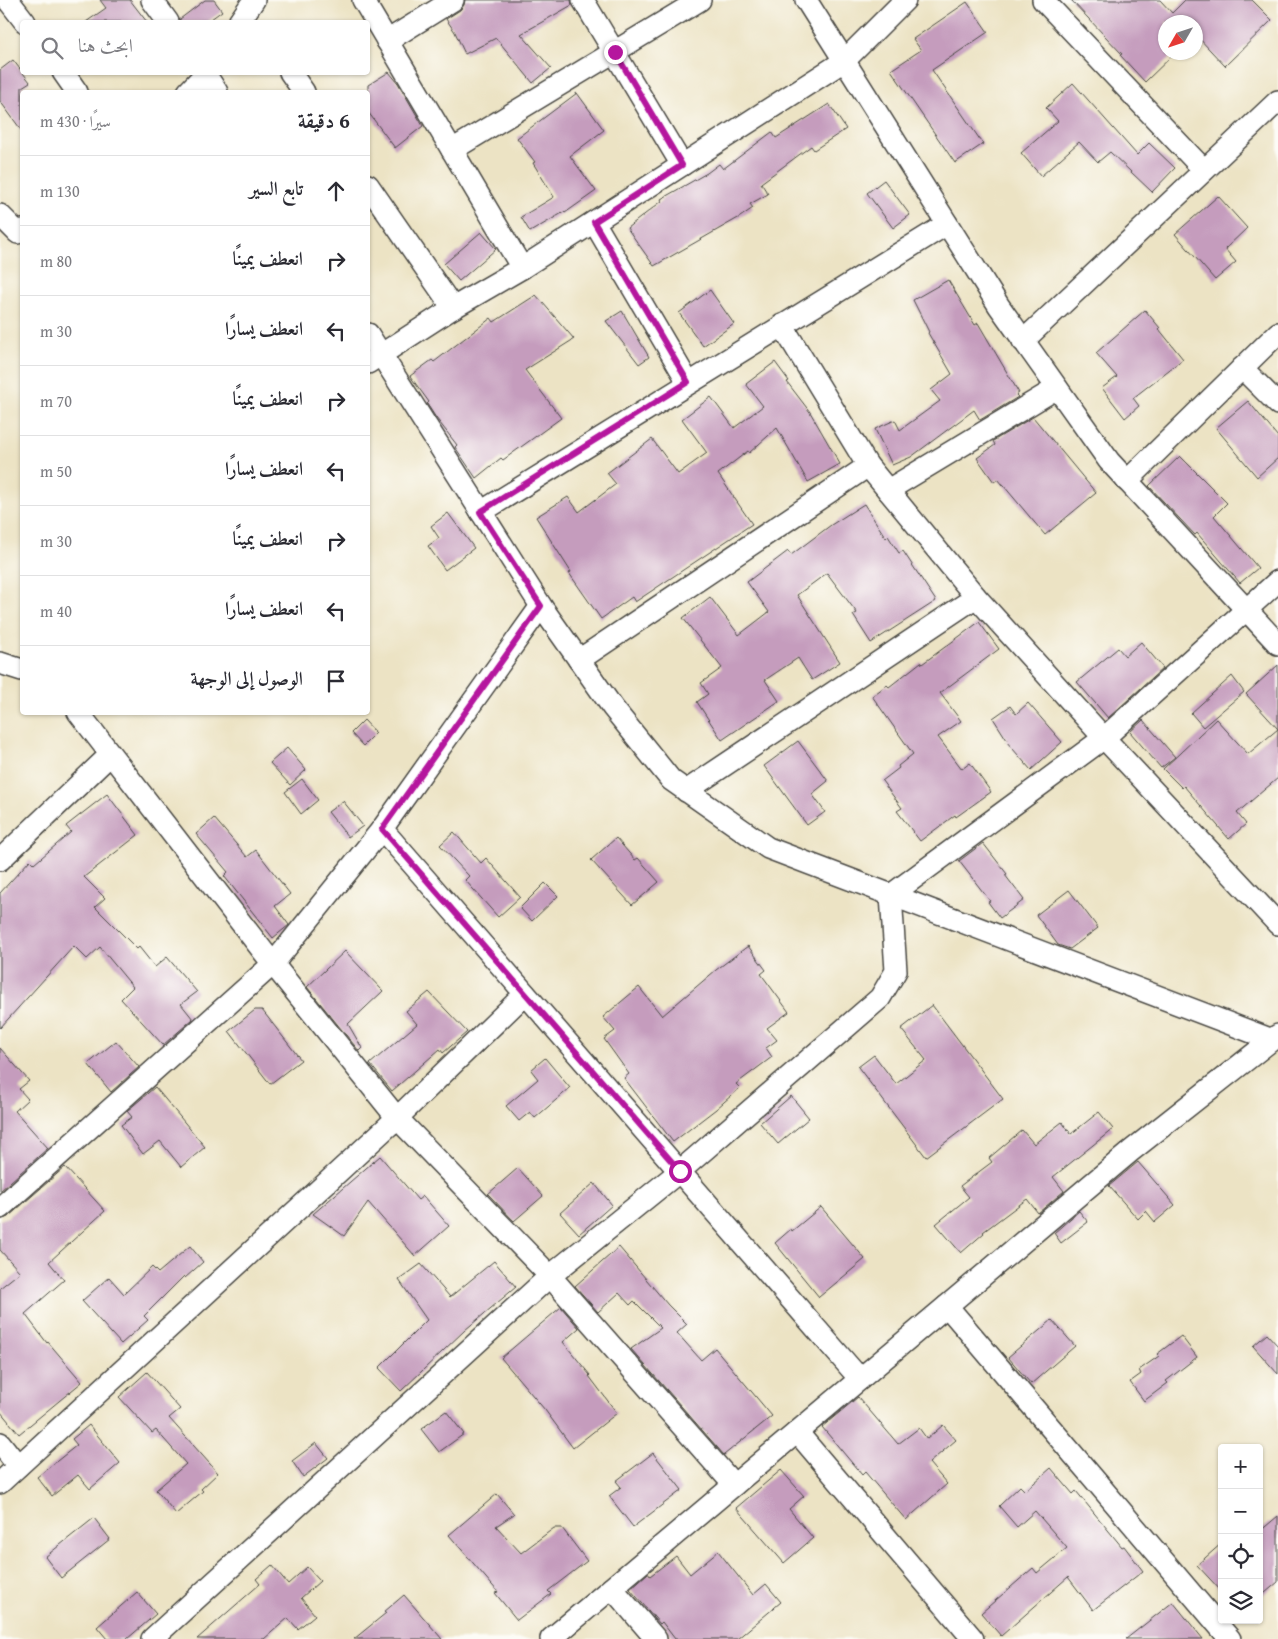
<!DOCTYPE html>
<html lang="ar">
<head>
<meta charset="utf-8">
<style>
  body { margin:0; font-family:"Gentium Book Plus",Amiri,serif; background:#f2f2f3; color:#2b2b33; direction:rtl }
  .controls { position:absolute; right:15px; bottom:15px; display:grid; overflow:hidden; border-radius:5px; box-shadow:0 1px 4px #0004 }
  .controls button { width:45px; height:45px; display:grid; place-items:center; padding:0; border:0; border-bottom:1px solid #e1e1e2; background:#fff; color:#2b2b33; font:25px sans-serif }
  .compass { position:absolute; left:1158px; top:15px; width:45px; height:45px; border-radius:50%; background:#fff; box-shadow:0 1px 4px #0004; rotate:231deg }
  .stop { position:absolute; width:15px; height:15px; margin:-11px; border:4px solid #b5179e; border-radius:50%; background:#fff }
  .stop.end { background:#b5179e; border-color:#fff; box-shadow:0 1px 5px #0008 }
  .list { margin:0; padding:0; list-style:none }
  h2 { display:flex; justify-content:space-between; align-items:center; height:65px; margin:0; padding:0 20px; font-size:21px }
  h2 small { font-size:16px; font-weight:400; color:#7c7c81 }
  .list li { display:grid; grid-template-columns:32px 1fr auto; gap:15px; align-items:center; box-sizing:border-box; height:70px; padding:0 20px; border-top:1px solid #e1e1e2 }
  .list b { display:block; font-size:19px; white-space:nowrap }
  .list em { font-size:16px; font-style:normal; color:#7c7c81 }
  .icon { flex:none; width:28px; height:28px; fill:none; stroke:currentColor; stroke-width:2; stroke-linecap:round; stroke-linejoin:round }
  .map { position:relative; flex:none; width:1278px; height:1639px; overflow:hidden; direction:ltr }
  .search { position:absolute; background:#fff; box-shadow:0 1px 4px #0004; left:20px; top:20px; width:350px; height:55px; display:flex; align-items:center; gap:12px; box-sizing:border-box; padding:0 18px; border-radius:5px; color:#7c7c81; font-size:19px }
  .panel { position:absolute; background:#fff; box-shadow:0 1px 4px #0004; left:20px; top:90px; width:350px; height:625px; border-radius:5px; direction:rtl }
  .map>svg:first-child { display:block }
  .building { fill:#c59cbd }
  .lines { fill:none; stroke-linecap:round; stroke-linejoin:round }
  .minor-casing { stroke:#484742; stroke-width:24 }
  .minor { stroke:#fff; stroke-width:21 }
  .route { stroke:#b5179e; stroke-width:6 }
</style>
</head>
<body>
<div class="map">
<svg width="1278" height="1639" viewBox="0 0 1278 1639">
  <rect width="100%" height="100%" fill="#fdfcf7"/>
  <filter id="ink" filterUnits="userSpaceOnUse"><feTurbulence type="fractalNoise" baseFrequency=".02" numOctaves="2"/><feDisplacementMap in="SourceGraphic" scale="10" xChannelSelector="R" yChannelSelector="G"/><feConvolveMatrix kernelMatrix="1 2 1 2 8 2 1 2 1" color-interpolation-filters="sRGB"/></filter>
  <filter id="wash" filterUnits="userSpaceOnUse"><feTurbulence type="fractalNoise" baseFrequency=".0096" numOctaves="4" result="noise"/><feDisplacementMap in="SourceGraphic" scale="20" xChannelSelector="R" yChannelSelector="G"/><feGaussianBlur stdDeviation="1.12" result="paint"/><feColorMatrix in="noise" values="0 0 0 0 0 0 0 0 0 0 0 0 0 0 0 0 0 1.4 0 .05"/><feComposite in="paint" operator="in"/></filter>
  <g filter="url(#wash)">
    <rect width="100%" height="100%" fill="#ece3c4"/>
    <g id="blocks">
      <!-- building -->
      <g class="building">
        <polygon points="100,0 130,0 147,22 86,22 106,8"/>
        <polygon points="205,0 214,0 222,11 207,22 180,22 180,19"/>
        <polygon points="465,0 571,0 572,5 521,34 551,68 533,83 496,38 465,54 455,32 446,19 460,10 464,5"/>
        <polygon points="1071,0 1160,0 1172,13 1185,0 1252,0 1272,20 1225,66 1196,35 1196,22 1166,22 1166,52 1176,52 1145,82 1120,55 1122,54"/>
        <polygon points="967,2 988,32 932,70 983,144 955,163 891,70 921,50 913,39"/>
        <polygon points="13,60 30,82 22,87 22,131 0,101 0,70"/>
        <polygon points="389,72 398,83 423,126 395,148 368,112 368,85"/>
        <polygon points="1073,83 1137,155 1149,143 1175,168 1152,192 1110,152 1098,162 1079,142 1041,176 1021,153 1058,121 1046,108"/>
        <polygon points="577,93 604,130 570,156 596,191 565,213 564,212 530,232 521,217 554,197 533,163 535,162 517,138"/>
        <polygon points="829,104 846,129 814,150 811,146 761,183 768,194 750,204 753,208 740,217 654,266 627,228 662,201 661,199 707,173 719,164 723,169 772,132 776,138"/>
        <polygon points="884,180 910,215 893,228 867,193"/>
        <polygon points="1218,196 1247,228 1225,249 1236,262 1215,280 1175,234"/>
        <polygon points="481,232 496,249 459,281 444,264"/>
        <polygon points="948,280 975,325 978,323 1019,393 1016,395 1018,397 980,420 974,410 911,457 892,465 875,429 895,420 900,430 940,401 931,390 952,374 928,333 929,332 913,300"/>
        <polygon points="710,290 734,324 703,346 679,313"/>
        <polygon points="536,295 574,339 525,370 561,418 503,460 501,458 476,478 455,447 457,445 436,418 427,404 429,402 410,376 432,360 434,362 491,318 494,322"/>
        <polygon points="1145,310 1160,328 1159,329 1183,359 1133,398 1139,406 1125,418 1102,388 1117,377 1096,353"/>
        <polygon points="622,311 649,357 639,364 606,321"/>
        <polygon points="775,362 789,381 787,382 810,412 840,464 808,482 777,428 749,453 748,451 718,474 752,524 635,602 632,597 601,619 569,573 571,572 536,517 568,497 579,512 616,484 607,473 652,439 678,474 707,453 682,419 711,397 734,428 763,406 746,384"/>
        <polygon points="1248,401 1278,437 1278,458 1257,477 1216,428"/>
        <polygon points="1033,417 1096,493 1045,535 998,479 994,482 977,458 995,445 993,441"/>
        <polygon points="1180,456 1227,503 1214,516 1258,568 1240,583 1197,533 1195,535 1149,486"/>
        <polygon points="864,504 886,538 888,536 899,553 903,551 936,601 871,643 853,615 857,613 827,573 797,595 840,662 812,680 798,658 765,680 779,701 722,740 697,702 708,694 701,683 722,668 683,618 710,597 739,635 769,612 747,582 788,551 791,555 831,525"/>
        <polygon points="448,513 474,548 445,570 428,546 439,538 431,526"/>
        <polygon points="979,622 999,649 940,693 961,721 938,737 962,769 970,763 991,792 956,817 955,815 920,841 897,811 902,808 882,781 899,768 898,766 913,754 872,696 887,685 889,687 921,662 922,664"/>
        <polygon points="1141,642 1163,668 1108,718 1077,682 1118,648 1125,656"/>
        <polygon points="1278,665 1278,778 1237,813 1246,824 1229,839 1184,786 1182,788 1163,769 1216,719 1248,754 1278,729 1246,694"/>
        <polygon points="1232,676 1244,692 1203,727 1191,713"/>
        <polygon points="1028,703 1062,742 1031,770 1006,741 1007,740 993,718 1010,706 1016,714"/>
        <polygon points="364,720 376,733 363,746 351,733"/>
        <polygon points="1143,720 1175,757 1161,768 1130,732"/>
        <polygon points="798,741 828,781 812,794 825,812 807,825 764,766"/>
        <polygon points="287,748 306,770 290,785 270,763"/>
        <polygon points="302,779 318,800 301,814 285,792"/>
        <polygon points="107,794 138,835 84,877 105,898 95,907 137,949 139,947 155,967 167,957 197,992 181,1004 193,1019 163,1045 121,999 133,987 100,947 87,959 74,946 0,1028 0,893 30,860 34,864 71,832 66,826"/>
        <polygon points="343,801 363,826 348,837 328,812"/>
        <polygon points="214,818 247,857 256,850 290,894 275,906 289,925 273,938 224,876 228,872 196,834"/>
        <polygon points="454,832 481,863 486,858 520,897 498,917 465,880 469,876 440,845"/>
        <polygon points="616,838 635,860 638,858 659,882 632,905 591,860"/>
        <polygon points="983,843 1007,874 1005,875 1024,900 1000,918 988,902 990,901 959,861"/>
        <polygon points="545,883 558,896 532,921 520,908"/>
        <polygon points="1069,890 1098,928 1070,949 1058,945 1036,915"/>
        <polygon points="748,946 766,970 761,974 789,1012 767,1028 777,1040 766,1048 772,1057 736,1084 740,1088 716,1109 673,1142 624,1078 629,1074 604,1039 615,1031 603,1017 639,987 662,1016 716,970"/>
        <polygon points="345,951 383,991 348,1024 362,1048 359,1051 307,987"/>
        <polygon points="429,992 467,1032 443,1053 440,1049 392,1091 370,1064 417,1024 406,1011"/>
        <polygon points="932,1005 1003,1099 926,1157 858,1067 874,1055 896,1084 926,1060 901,1029"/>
        <polygon points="255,1010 262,1010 301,1060 270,1084 229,1031"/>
        <polygon points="116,1041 139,1067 111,1092 88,1064"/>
        <polygon points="0,1048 29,1081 19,1089 28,1099 15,1111 48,1148 0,1191"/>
        <polygon points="545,1058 570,1088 535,1118 530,1112 519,1121 506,1106 538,1079 531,1070"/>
        <polygon points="155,1087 205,1147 181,1167 160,1141 143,1154 121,1125 132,1117 127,1111"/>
        <polygon points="791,1096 809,1118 778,1144 760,1123"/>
        <polygon points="1099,1112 1113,1129 1053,1177 1064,1191 1038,1213 1027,1199 983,1232 984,1233 961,1253 936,1224 969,1197 960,1186 992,1162 989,1158 1022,1130 1034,1144 1062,1122 1071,1134"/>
        <polygon points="380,1156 418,1200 423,1196 449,1226 415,1256 368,1202 344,1236 313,1214"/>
        <polygon points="1138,1162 1175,1205 1155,1222 1146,1211 1138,1219 1109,1186"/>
        <polygon points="65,1167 105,1211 49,1262 64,1280 25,1314 47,1343 48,1342 82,1382 19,1434 0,1411 0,1288 20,1272 0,1250 0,1220 8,1217"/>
        <polygon points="518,1168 543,1196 514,1221 488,1194"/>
        <polygon points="594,1183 612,1205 579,1234 560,1213"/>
        <polygon points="821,1207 865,1259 819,1297 775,1243 791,1229 792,1231"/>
        <polygon points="1079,1211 1088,1222 1061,1243 1054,1233"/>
        <polygon points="190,1246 203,1262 185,1278 184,1276 144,1316 148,1320 121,1344 82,1301 109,1277 124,1294 152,1267 158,1273"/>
        <polygon points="619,1247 668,1305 687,1324 677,1333 701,1360 715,1348 772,1416 724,1455 631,1349 661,1328 634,1301 630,1305 619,1293 598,1312 575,1286"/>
        <polygon points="494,1261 516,1287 465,1330 401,1391 379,1368 427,1320 399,1280 421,1264 450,1297"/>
        <polygon points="561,1307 579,1328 563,1342 590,1375 589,1376 617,1413 573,1448 545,1410 501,1358"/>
        <polygon points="1052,1320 1075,1346 1031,1384 1008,1357"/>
        <polygon points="1267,1334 1278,1346 1278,1374 1253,1346"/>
        <polygon points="1181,1336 1197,1357 1166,1381 1168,1383 1144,1401 1130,1382 1141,1374 1139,1370 1159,1356 1157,1354"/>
        <polygon points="147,1372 180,1409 169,1418 218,1473 201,1489 203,1491 176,1514 156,1490 186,1464 156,1430 152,1433 119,1397"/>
        <polygon points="858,1397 898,1444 919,1428 927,1439 943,1425 956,1440 929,1463 947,1484 906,1520 865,1472 862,1475 822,1427"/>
        <polygon points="446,1411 464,1434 439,1452 421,1429"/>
        <polygon points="89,1425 120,1463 90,1489 78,1475 52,1496 37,1477 77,1445 72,1439"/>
        <polygon points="316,1443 328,1458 303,1477 292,1461"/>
        <polygon points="653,1453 682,1490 633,1527 609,1496 621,1487 616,1481"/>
        <polygon points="1051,1468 1073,1494 1076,1491 1122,1547 1124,1546 1143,1571 1093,1610 1068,1577 1001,1636 981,1613 1033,1568 1037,1573 1067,1548 1035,1511 1017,1527 999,1506 1020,1486 1025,1491"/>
        <polygon points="781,1470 804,1496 789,1509 813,1538 784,1563 736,1508"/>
        <polygon points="497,1494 514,1514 496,1526 521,1553 554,1528 562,1528 587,1561 548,1591 551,1594 517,1620 495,1593 498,1592 449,1535"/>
        <polygon points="1278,1516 1278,1582 1259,1598 1259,1532"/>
        <polygon points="94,1518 110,1539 61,1578 45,1557"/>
        <polygon points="1222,1543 1222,1592 1197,1565"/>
        <polygon points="718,1551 753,1595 766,1584 781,1602 737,1639 675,1639 662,1622 660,1624 630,1589 648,1573 650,1576 676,1556 690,1574"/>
        <polygon points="272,1565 288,1584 307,1567 320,1581 301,1598 315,1615 298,1629 288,1618 264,1639 197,1639 260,1584 256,1579"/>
        <polygon points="137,1592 156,1614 127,1639 107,1639 97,1627"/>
        <polygon points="404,1595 442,1639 354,1639 386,1613 384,1612"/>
        <polygon points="1173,1602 1203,1639 1126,1639"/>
      </g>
    </g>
  </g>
  <g filter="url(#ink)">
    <use href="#blocks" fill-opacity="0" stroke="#484742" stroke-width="1"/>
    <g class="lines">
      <!-- minor casing -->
      <g class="minor-casing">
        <g id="minor">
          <polyline points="8,0 25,22"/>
          <polyline points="152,0 168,22"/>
          <polyline points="363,0 522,268"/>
          <polyline points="583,0 682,165"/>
          <polyline points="806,0 999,306 1109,461 1278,644"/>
          <polyline points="1043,0 1204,170"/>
          <polyline points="239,22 254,0"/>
          <polyline points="387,41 453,0"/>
          <polyline points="63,72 77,92"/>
          <polyline points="204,72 217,92"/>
          <polyline points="290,72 304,92"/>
          <polyline points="188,92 207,72"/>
          <polyline points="452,150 700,0"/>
          <polyline points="368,185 453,308"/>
          <polyline points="0,215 18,233 22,230"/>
          <polyline points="594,222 688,382"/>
          <polyline points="782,325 868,466 976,597 1104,738 1278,924"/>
          <polyline points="368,334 541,606 613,708 671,780 768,848 1270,1039"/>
          <polyline points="1023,341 1278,101"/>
          <polyline points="368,363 453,308 522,268 844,61 905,0"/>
          <polyline points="1242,368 1278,404"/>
          <polyline points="1127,481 1278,333"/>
          <polyline points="888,490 1057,388"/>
          <polyline points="481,512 947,224"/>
          <polyline points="579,660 868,466"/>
          <polyline points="0,663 22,670"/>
          <polyline points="78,712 273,964 382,829 541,606"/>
          <polyline points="686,791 976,597"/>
          <polyline points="382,829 860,1379"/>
          <polyline points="0,860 110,755"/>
          <polyline points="0,1208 273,964 397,1118 550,1276 734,1485"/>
          <polyline points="947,1306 1230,1639"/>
          <polyline points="797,1432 973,1639"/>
          <polyline points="0,1443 18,1466"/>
          <polyline points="0,1483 397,1118 525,994"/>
          <polyline points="612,1588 656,1639"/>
          <polyline points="152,1639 550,1276 680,1171 880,998 896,971 891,895 1104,738 1278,581"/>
          <polyline points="551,1639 1131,1151 1278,1035"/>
        </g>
      </g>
      <!-- minor -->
      <use href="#minor" class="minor"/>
    </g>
  </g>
  <g class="lines" filter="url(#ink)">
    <!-- route -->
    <polyline class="route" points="615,52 682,165 594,222 688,382 480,512 541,606 382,829 680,1171"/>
  </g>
</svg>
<div class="controls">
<button>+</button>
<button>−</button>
<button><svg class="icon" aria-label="locate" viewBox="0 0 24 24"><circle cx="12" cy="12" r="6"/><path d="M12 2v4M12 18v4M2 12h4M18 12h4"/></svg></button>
<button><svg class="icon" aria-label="layers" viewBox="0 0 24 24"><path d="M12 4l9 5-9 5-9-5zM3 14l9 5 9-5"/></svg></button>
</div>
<svg class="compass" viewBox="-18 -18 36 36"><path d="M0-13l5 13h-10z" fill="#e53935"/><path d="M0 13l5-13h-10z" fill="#7c7c81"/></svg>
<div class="stop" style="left:680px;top:1171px"></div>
<div class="stop end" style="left:615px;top:52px"></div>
<div class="search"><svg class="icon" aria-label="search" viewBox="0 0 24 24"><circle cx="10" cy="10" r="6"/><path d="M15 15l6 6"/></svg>ابحث هنا</div>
<section class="panel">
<h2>6 دقيقة<small>سيرًا · 430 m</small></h2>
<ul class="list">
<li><svg class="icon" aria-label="ahead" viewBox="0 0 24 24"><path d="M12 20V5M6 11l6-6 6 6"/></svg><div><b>تابع السير</b></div><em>130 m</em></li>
<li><svg class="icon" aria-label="right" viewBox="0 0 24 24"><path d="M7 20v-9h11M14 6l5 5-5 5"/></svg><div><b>انعطف يمينًا</b></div><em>80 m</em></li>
<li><svg class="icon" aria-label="left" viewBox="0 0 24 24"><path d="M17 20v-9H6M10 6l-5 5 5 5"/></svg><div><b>انعطف يسارًا</b></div><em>30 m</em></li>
<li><svg class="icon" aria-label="right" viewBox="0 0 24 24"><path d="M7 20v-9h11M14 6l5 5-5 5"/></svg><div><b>انعطف يمينًا</b></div><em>70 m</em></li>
<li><svg class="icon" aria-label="left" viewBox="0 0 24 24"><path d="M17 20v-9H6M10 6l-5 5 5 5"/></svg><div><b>انعطف يسارًا</b></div><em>50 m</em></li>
<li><svg class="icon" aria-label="right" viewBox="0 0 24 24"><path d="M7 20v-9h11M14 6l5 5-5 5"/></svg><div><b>انعطف يمينًا</b></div><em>30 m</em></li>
<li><svg class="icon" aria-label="left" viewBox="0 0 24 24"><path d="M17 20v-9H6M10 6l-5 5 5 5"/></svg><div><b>انعطف يسارًا</b></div><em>40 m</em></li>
<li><svg class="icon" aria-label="arrive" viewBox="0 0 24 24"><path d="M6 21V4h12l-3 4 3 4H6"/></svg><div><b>الوصول إلى الوجهة</b></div></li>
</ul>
</section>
</div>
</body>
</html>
